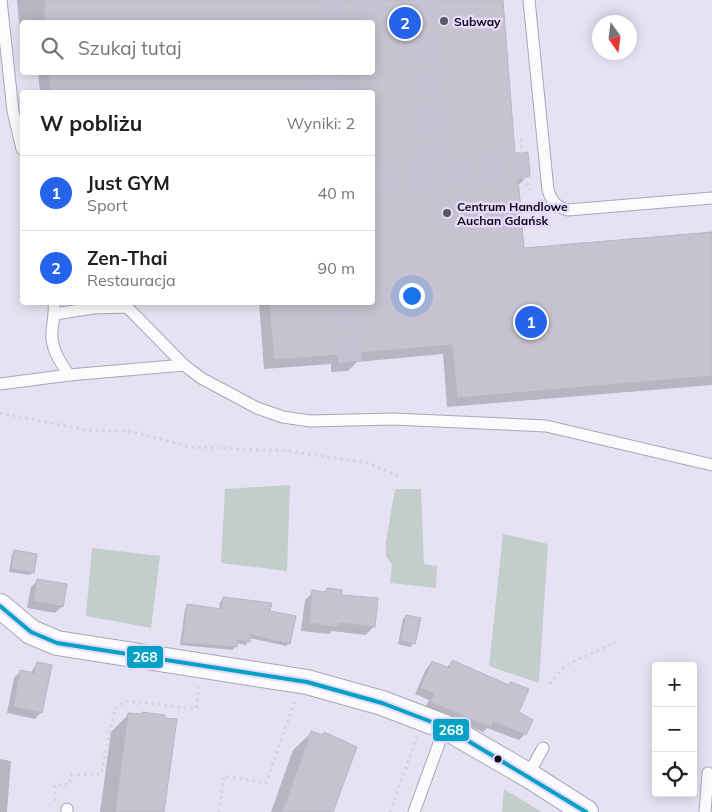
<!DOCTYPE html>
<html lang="pl">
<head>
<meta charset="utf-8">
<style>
  body { margin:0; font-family:Mulish,sans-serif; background:#f6f6f6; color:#202124 }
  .controls { position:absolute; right:15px; bottom:15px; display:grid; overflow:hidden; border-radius:5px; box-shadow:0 2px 12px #0003 }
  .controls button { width:45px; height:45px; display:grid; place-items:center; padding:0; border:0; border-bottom:1px solid #e0e0e0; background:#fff; color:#202124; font:25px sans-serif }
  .compass { position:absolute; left:592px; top:15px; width:45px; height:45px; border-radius:50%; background:#fff; box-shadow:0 2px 12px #0003; rotate:166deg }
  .you { position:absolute; left:411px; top:295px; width:18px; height:18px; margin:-12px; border:4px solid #fff; border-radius:50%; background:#1a73e8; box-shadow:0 0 0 8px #1a73e833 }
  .badge { display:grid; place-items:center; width:32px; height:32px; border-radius:50%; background:#2563eb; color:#fff; font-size:16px; font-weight:700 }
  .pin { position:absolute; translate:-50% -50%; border:2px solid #fff; box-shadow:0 1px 5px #0006 }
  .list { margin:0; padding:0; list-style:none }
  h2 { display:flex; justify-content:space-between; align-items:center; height:65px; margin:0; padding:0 20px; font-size:21px }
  h2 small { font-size:16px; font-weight:400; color:#757577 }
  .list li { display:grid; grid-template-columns:32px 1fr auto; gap:15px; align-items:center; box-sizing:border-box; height:75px; padding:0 20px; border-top:1px solid #e0e0e0 }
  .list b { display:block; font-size:19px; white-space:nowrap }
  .list p { margin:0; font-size:16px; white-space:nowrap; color:#757577 }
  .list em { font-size:16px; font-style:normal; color:#757577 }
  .icon { flex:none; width:28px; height:28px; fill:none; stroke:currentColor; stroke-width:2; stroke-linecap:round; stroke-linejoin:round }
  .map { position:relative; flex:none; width:712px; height:812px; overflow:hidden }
  .search { position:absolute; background:#fff; box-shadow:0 2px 12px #0003; left:20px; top:20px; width:355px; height:55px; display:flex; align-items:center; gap:12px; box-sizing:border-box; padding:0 18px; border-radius:5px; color:#757577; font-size:19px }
  .panel { position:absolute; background:#fff; box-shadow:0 2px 12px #0003; left:20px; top:90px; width:355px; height:215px; border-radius:5px }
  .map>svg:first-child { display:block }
  .green { fill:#c3cdcc }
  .shadow { fill:#0003 }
  .building { fill:#c6c2d0; stroke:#b9b5c3 }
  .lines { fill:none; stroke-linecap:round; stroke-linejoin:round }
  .street-tunnel { stroke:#c7c2d2; stroke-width:24; stroke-dasharray:24 12; stroke-linecap:butt }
  .lane-casing { stroke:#aaa6b4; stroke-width:13 }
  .street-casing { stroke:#aaa6b4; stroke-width:26 }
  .path { stroke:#d5d4d9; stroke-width:3; stroke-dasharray:2.5 4; stroke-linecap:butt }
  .lane { stroke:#fbfbfd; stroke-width:11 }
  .street { stroke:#fbfbfd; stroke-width:24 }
  .bus-1-casing { stroke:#e4dafb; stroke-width:8 }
  .bus-1 { stroke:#01a1c5; stroke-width:4 }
  .poi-dot { fill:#5b5864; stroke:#e4dafb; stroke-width:2 }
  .bus-dot { fill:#100d17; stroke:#e4dafb; stroke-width:2 }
  .labels { text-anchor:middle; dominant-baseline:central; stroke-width:5; stroke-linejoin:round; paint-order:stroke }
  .poi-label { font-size:12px; font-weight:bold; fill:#100d17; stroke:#e4dafb; text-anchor:start }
  .line-badge { stroke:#e4dafb; stroke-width:2 }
  .badge-label { font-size:14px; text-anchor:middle; font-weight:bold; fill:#fff }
</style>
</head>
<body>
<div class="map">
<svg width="712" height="812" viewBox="0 0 712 812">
  <rect width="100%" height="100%" fill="#e7e2f3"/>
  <!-- green -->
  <g class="green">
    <polygon points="290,485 287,571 221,563 225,489"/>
    <polygon points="395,489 421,489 424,564 437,566 436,588 390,583 392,565 386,556 386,542"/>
    <polygon points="503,534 548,544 539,683 489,666"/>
    <polygon points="92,548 160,556 151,628 86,616"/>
    <polygon points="504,789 542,812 502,812"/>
  </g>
  <!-- shadow -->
  <g class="shadow">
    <polygon points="17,0 501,0 514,154 529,176 517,186 523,250 712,233 712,385 447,407 443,354 357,362 348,371 331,372 331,364 264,369 259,302 372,302 372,92 40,92 38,72 372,72 372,22 19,24"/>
    <polygon points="15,551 33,572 30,575 9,572 12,554"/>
    <polygon points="38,580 62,606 55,613 27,608 31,587"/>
    <polygon points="327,589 341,596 374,626 366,635 332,631 329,634 301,631 305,600 313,592 323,593"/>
    <polygon points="223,599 268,612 289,643 286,646 249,638 246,645 236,643 233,650 180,645 185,609 188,606 219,610 220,602"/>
    <polygon points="406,616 419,619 413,644 410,647 398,644 403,619"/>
    <polygon points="453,661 517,712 525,734 519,740 487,728 483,732 425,708 429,700 415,694 426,669 432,662 446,668"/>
    <polygon points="37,663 41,712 35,719 7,713 14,678 20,672 30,674"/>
    <polygon points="129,714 140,715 163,812 100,812 111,732"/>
    <polygon points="311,733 322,736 324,734 345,741 332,812 271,812 293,750"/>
    <polygon points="0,759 11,761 7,812 0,812"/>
  </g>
  <!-- building -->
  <g class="building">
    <polygon points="44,0 503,0 515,153 528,152 530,176 518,177 524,248 712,232 712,376 457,398 452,345 358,353 359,361 341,363 340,355 274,360 269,302 372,302 372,92 50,92 48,72 372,72 372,22 45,22"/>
    <polygon points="14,550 37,554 34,573 11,569"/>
    <polygon points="37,579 67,584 63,607 33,601"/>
    <polygon points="327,588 342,590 342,595 378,598 375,627 339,623 338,627 309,623 312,590 326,592"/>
    <polygon points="223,597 272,603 270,611 296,616 290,644 251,635 250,642 238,640 237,647 182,643 187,604 221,609"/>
    <polygon points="406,615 421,618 415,644 400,641"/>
    <polygon points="452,660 509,685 511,682 529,689 519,712 533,720 526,735 493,722 491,727 430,702 434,694 420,688 432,661 449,668"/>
    <polygon points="37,662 52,665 42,713 13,707 20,670 34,673"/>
    <polygon points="142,712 165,715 165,718 177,719 164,812 115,812 128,713 141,714"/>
    <polygon points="311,731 323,735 324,732 357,747 333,812 282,812"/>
  </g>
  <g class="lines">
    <!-- street-tunnel -->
    <g class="street-tunnel">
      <polyline points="422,0 435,174"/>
      <polyline points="320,4 381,0"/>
      <polyline points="326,72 327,92"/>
      <polyline points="372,179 523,166"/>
      <polyline points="345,302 350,362"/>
    </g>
    <!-- lane casing -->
    <g class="lane-casing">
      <g id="lane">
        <polyline points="1,0 13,111 22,149"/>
        <path d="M529 0 548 190C552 202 556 207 568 210L712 198"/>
        <path d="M54 302C55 313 53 321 52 331 50 347 60 362 69 375"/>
        <polyline points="55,314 93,308 127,307 184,365"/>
        <polyline points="0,384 69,375 184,365 201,378 257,408 283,417 310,421 393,419 546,426 712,465"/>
        <polyline points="528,775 543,748"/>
        <polyline points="67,812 67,809"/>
        <polyline points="414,812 445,727"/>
        <polyline points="705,812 708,773"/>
      </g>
    </g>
    <!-- street casing -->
    <g class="street-casing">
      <polyline id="street" points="0,606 31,632 57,643 307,682 382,703 445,727 528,775 586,812"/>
    </g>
    <!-- path -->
    <g class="path">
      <polyline points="521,139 522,153"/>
      <polyline points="524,177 530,190"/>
      <polyline points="0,413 86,430 134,432 189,447 289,451 369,463 401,477"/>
      <polyline points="550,684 566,665 616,642"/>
      <polyline points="55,801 55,785 69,784 71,775 101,774 115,709 125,701 196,709 199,687"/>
      <polyline points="219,812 224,776 266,783 295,700"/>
      <polyline points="390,812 417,737"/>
    </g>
    <!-- lane -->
    <use href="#lane" class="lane"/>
    <!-- street -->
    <use href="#street" class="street"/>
    <!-- bus-1 casing -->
    <g class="bus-1-casing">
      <polyline id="bus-1" points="0,606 31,632 57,643 307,682 382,703 445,727 586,812"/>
    </g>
    <!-- bus-1 -->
    <use href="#bus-1" class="bus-1"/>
  </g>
  <!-- markers -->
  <g class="poi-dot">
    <circle cx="444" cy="21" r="5"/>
    <circle cx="447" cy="213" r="5"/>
  </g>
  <circle class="bus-dot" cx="498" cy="759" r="4.5"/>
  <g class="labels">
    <!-- poi labels -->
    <g class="poi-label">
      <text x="454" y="21">Subway</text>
      <text x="457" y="206">Centrum Handlowe<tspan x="457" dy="14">Auchan Gdańsk</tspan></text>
    </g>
  </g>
  <g class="line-badge">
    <rect x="126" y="645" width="38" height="24" rx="5" fill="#01a1c5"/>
    <rect x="432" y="718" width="38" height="24" rx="5" fill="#01a1c5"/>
  </g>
  <g class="badge-label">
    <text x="145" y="662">268</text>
    <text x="451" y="735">268</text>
  </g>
</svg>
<div class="controls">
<button>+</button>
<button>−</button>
<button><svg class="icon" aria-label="locate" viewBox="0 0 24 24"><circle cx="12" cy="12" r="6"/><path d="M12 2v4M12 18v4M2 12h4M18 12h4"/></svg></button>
</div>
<svg class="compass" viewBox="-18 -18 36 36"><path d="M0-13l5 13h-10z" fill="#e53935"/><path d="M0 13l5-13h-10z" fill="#757577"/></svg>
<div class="you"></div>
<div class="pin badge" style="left:531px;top:322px">1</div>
<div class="pin badge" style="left:405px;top:23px">2</div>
<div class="search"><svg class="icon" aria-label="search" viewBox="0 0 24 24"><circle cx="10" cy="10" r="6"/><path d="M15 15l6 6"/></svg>Szukaj tutaj</div>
<section class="panel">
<h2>W pobliżu<small>Wyniki: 2</small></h2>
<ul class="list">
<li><span class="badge">1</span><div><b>Just GYM</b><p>Sport</p></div><em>40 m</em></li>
<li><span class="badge">2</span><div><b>Zen-Thai</b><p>Restauracja</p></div><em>90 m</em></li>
</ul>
</section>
</div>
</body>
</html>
